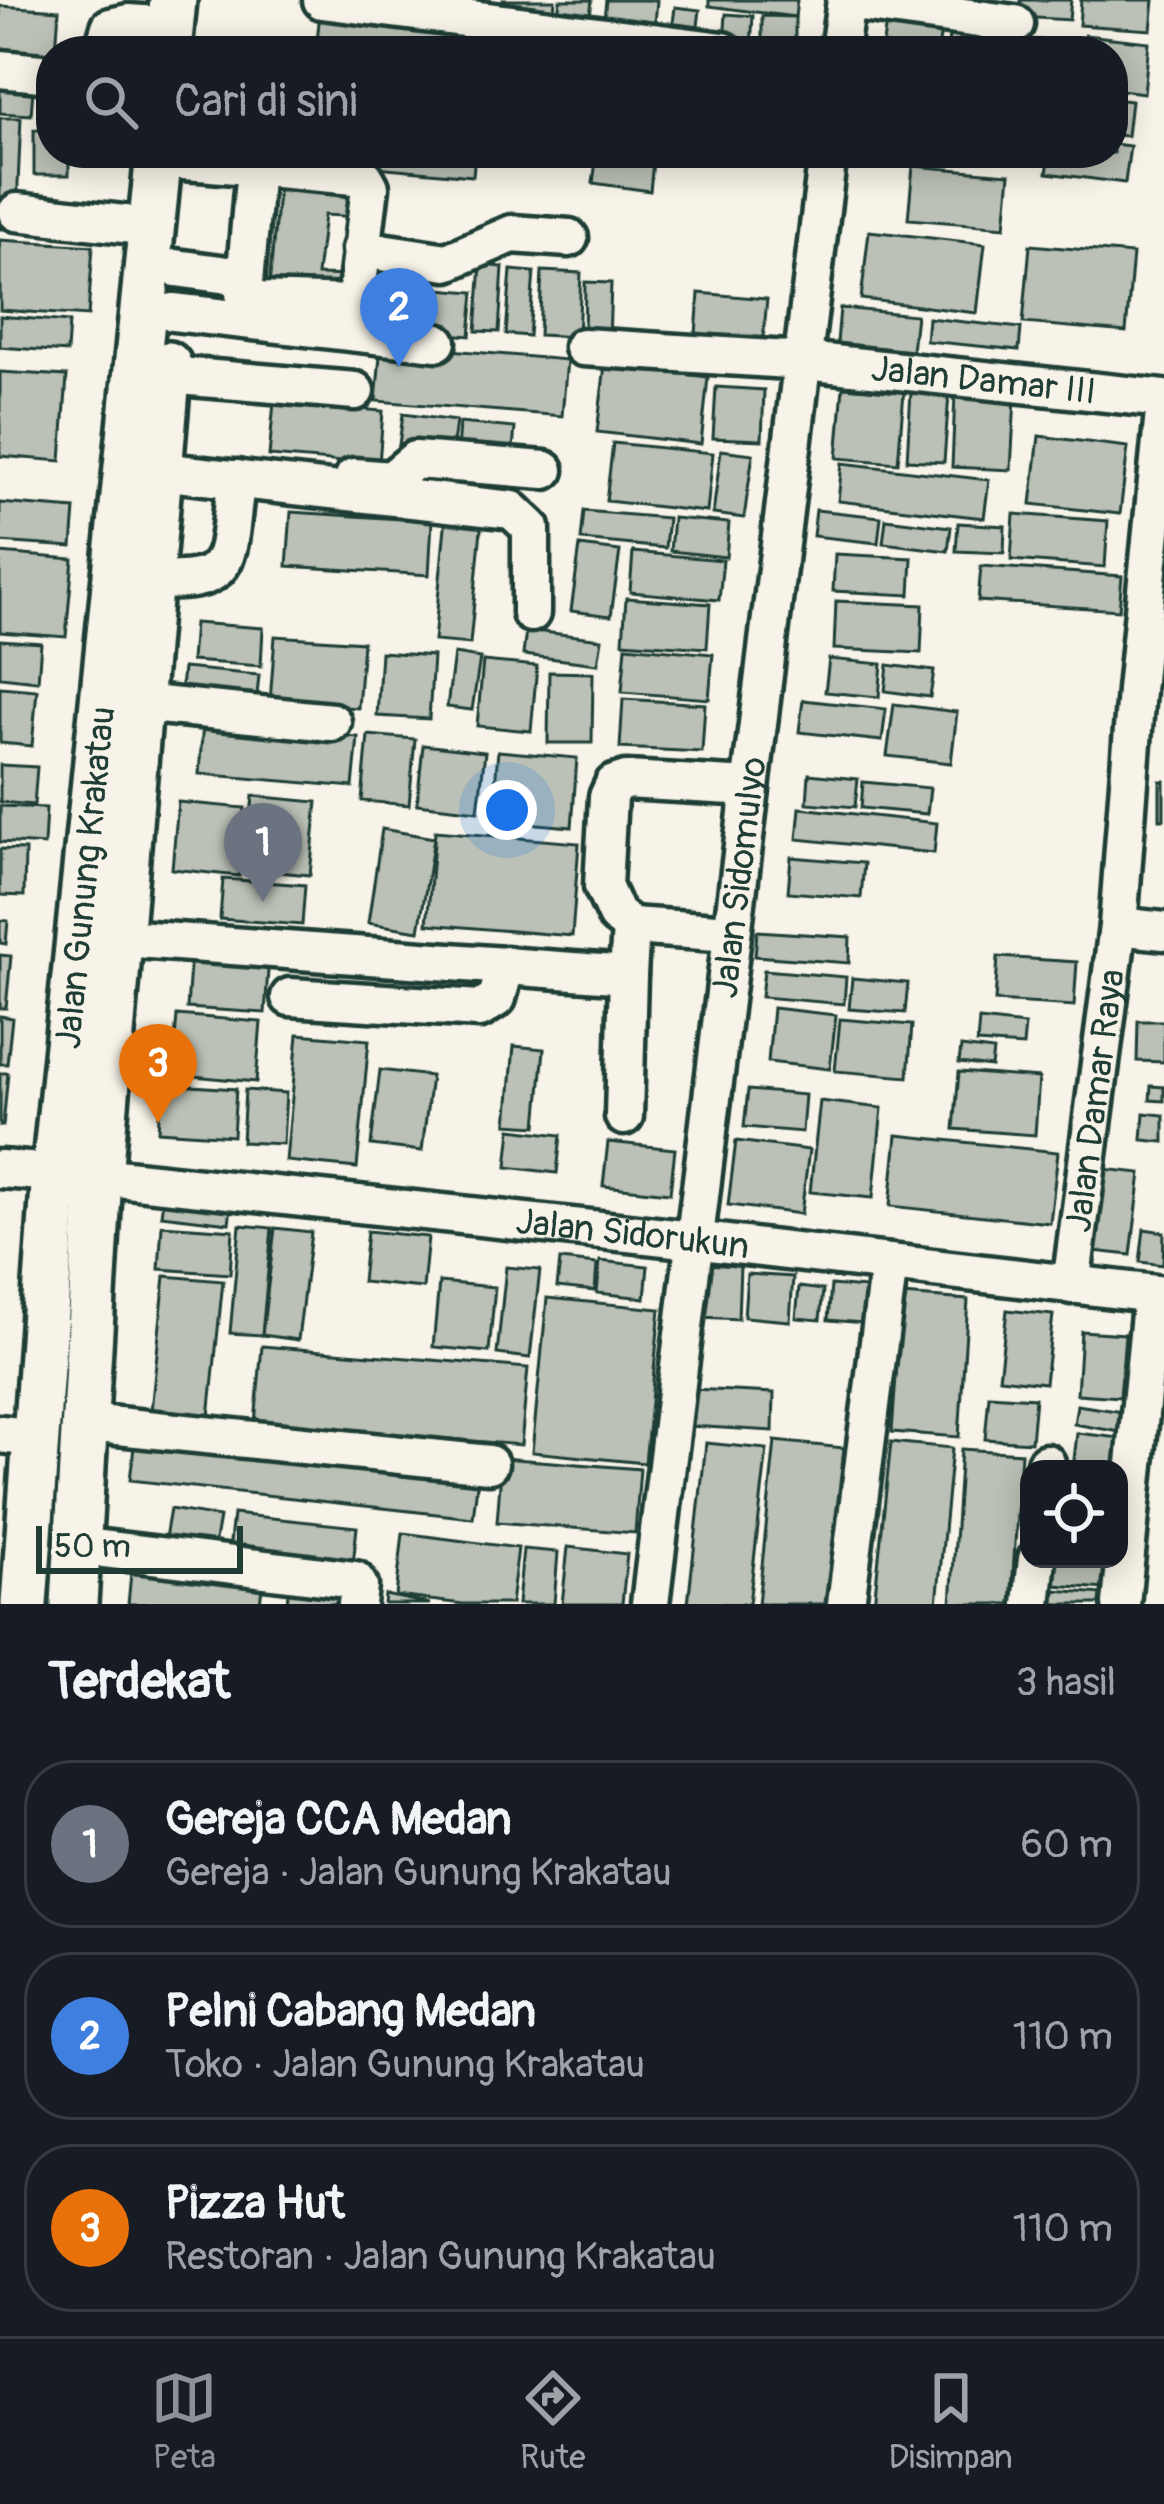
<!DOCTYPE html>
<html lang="id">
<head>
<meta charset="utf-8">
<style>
  body { margin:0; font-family:Pangolin,sans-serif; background:#20242c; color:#f1f3f6 }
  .controls { position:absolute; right:36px; bottom:36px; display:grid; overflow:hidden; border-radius:24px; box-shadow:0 6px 30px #0003 }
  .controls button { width:108px; height:108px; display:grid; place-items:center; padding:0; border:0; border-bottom:3px solid #363941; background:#171b24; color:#f1f3f6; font:60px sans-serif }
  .scale { position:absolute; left:36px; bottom:30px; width:207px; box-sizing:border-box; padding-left:12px; border:6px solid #1f3d34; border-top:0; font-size:33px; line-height:42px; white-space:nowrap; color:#1f3d34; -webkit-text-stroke:9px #f7f3e8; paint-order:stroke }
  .you { position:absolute; left:507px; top:810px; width:42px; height:42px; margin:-30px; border:9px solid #fff; border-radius:50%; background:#1a73e8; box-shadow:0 0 0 18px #1a73e833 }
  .badge { display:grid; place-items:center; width:78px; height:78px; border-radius:50%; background:#8c9099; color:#fff; font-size:39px; font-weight:700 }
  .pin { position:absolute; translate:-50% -99px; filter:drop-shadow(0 3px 6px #0008) }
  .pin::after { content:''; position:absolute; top:63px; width:42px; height:36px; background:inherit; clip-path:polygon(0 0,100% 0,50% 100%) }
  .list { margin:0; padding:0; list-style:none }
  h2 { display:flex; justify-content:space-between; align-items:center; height:156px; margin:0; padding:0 48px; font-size:51px }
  h2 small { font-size:39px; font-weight:400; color:#9ea1a6 }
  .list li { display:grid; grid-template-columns:78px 1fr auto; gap:36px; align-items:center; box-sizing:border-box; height:168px; margin:0 24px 24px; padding:0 24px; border:3px solid #363941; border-radius:48px }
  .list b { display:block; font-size:45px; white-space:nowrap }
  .list p { margin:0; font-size:39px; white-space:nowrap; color:#9ea1a6 }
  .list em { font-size:39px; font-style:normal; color:#9ea1a6 }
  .icon { flex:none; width:66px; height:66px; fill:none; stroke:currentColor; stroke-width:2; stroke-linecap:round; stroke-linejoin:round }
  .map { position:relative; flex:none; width:1164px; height:1604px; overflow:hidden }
  .search { position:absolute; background:#171b24; box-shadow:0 6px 30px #0003; left:36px; right:36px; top:36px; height:132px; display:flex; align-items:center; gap:30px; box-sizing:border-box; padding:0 42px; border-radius:48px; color:#9ea1a6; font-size:45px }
  .sheet { height:732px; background:#171b24 }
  nav { display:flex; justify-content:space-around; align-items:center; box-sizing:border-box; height:168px; border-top:3px solid #363941; background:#171b24; font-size:33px; color:#9ea1a6 }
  nav a { display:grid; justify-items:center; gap:6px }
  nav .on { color:#8c9099 }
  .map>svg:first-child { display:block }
  .building { fill:#bbc1b6; stroke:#1f3d34; stroke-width:3 }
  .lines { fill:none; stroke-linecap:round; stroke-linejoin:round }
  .minor-casing { stroke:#1f3d34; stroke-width:45 }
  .major-casing { stroke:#1f3d34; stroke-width:54 }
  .minor { stroke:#f7f3e8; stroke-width:36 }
  .major { stroke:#f7f3e8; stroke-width:45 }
  .labels { text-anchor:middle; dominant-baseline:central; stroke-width:10; stroke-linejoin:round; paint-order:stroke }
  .street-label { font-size:36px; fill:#1f3d34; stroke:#f7f3e8 }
</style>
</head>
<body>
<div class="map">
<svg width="1164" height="1604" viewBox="0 0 1164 1604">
  <rect width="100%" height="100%" fill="#f7f3e8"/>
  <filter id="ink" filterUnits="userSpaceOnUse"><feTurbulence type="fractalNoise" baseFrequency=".00833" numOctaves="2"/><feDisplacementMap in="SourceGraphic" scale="24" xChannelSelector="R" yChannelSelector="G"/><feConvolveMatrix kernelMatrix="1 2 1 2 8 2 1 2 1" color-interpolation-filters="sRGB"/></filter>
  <g filter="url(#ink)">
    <!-- building -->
    <g class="building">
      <polygon points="503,0 555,0 554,11 503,7"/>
      <polygon points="560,0 592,0 590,16 558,12"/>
      <polygon points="606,0 657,0 655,24 604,18"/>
      <polygon points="709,0 797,0 795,17 709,6"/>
      <polygon points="1021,0 1071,0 1069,20 1020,17"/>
      <polygon points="1081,0 1154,0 1151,30 1079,25"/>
      <polygon points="0,6 59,10 56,51 51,51 51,68 0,65"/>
      <polygon points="675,7 700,10 696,42 671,40"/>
      <polygon points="320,12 511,32 509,51 316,51"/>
      <polygon points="726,14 753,16 751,46 724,44"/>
      <polygon points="762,16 795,17 795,44 762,43"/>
      <polygon points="886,21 941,29 938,51 882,51"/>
      <polygon points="519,28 560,34 558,51 516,51"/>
      <polygon points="949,31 1002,36 1001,51 948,51"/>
      <polygon points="1085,35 1149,42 1144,93 1113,89 1113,51 1084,51"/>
      <polygon points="1012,38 1052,41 1051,51 1011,51"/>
      <polygon points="0,88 33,90 31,115 0,113"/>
      <polygon points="1113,99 1131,101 1127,136 1113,135"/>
      <polygon points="0,118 21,118 16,229 0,229"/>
      <polygon points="34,130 51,130 51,153 69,153 69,175 34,175"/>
      <polygon points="1113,144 1130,146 1125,183 1047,173 1050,153 1113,153"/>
      <polygon points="377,153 475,153 473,176 376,167"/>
      <polygon points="597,154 653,162 650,191 593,183"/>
      <polygon points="913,166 1010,174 1005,227 908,219"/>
      <polygon points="279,183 363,184 361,217 324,215 317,275 357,276 355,297 269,287"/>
      <polygon points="869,231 985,244 977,313 861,299"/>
      <polygon points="0,240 93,246 88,316 0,310"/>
      <polygon points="1030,245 1133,254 1126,332 1023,323"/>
      <polygon points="481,265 503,267 499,332 476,331"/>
      <polygon points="511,270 534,272 529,336 506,334"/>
      <polygon points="542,271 581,273 578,337 539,335"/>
      <polygon points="585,282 611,283 609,340 584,339"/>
      <polygon points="369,283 474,292 470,336 365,327"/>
      <polygon points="699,293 767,299 762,353 695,348"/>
      <polygon points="840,308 916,315 912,351 837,343"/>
      <polygon points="0,316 69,322 67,352 0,347"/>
      <polygon points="928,318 1021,328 1019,350 926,341"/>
      <polygon points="381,344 567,360 562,416 376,401"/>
      <polygon points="605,365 708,377 701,444 597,432"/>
      <polygon points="0,372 67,376 61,461 0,456"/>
      <polygon points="716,387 764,390 762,440 713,438"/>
      <polygon points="843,387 904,392 898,463 837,458"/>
      <polygon points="911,391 949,394 944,462 907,460"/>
      <polygon points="955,394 1015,397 1011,470 952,467"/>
      <polygon points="274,402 383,411 379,465 269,456"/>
      <polygon points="403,414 456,421 452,452 399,445"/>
      <polygon points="459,423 515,428 512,458 457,453"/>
      <polygon points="1039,436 1128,447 1120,514 1031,504"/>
      <polygon points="613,443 713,453 707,512 606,501"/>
      <polygon points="721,450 753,454 744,518 713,514"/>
      <polygon points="842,463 989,480 984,518 838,501"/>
      <polygon points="0,503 75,509 72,547 0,542"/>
      <polygon points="816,510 881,517 878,543 813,536"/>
      <polygon points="584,511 668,518 665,548 581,540"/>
      <polygon points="291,512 432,521 429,575 287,566"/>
      <polygon points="1014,514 1108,521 1105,567 1011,560"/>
      <polygon points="446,516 482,519 470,644 434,641"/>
      <polygon points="673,518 729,523 726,557 670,551"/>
      <polygon points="886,519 951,527 948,551 883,543"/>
      <polygon points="958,523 1005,526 1004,553 956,551"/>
      <polygon points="580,546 620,551 611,616 571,611"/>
      <polygon points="633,552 723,560 719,600 630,592"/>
      <polygon points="0,553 73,559 66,637 0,632"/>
      <polygon points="835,554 912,558 910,595 833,591"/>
      <polygon points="981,566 1122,576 1119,610 978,601"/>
      <polygon points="626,598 710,604 707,648 623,642"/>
      <polygon points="836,601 923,605 921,653 834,649"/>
      <polygon points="194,623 263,628 261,666 191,661"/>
      <polygon points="526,630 602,639 598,664 523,655"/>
      <polygon points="275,636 363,642 358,708 270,702"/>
      <polygon points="0,640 41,643 38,681 0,677"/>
      <polygon points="626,646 713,654 709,699 622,692"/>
      <polygon points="381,652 433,656 429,719 377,716"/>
      <polygon points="454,654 480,658 472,710 447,707"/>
      <polygon points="829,659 882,664 879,697 825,692"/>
      <polygon points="483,661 537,666 531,731 477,726"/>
      <polygon points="888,665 934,671 930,697 885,691"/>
      <polygon points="183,668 259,675 256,705 180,699"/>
      <polygon points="549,672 593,673 592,743 548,743"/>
      <polygon points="0,687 37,690 32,746 0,743"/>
      <polygon points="623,699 705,704 702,752 620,748"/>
      <polygon points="803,700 886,709 882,741 799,732"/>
      <polygon points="894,704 957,712 951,763 887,756"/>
      <polygon points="203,723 358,737 353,787 199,774"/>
      <polygon points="368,735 415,739 409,805 362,801"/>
      <polygon points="423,745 485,752 478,811 417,804"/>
      <polygon points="498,751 577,758 572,827 492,820"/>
      <polygon points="0,765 37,767 34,805 0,802"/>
      <polygon points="809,774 858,779 855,807 807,803"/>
      <rect x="1160" y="781" width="4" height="38"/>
      <polygon points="863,782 930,788 927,814 861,808"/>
      <polygon points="253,796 317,802 310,875 246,869"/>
      <polygon points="178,802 245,808 239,876 172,869"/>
      <polygon points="0,806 46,808 44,845 0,842"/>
      <polygon points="800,808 937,823 934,853 797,839"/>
      <polygon points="382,829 434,838 419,931 368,923"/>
      <polygon points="435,831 579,843 572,936 427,924"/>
      <polygon points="0,849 25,850 24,896 0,895"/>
      <polygon points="791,857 864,863 861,898 788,892"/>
      <polygon points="223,879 305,885 302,925 220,919"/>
      <polygon points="0,920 8,921 6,944 0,943"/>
      <polygon points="757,931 850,937 849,963 755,956"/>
      <polygon points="191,951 269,956 265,1013 187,1008"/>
      <polygon points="0,955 11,956 6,1008 0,1008"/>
      <polygon points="998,957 1077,962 1074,1006 995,1001"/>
      <polygon points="764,970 846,977 844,1004 761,997"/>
      <polygon points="852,978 908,983 905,1013 849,1009"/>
      <polygon points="773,1008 836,1015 830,1069 768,1062"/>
      <polygon points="177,1015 261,1022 256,1082 172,1074"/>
      <polygon points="0,1016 12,1018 7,1064 0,1064"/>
      <polygon points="840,1019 912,1025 908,1077 835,1071"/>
      <polygon points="979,1020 1025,1025 1023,1046 977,1043"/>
      <polygon points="1138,1021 1164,1021 1164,1062 1137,1061"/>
      <polygon points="298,1034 369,1040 357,1168 286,1161"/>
      <polygon points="514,1046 544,1049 537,1126 507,1124"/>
      <polygon points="961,1047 993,1051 991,1067 959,1063"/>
      <polygon points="380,1070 431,1076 422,1151 371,1145"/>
      <polygon points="959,1072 1039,1078 1035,1135 954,1129"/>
      <polygon points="0,1073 8,1073 3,1126 0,1126"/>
      <polygon points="161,1084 236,1089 233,1136 158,1131"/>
      <polygon points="1151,1086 1164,1087 1164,1101 1150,1100"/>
      <polygon points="245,1090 286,1093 283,1144 242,1142"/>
      <polygon points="748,1090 805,1095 802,1132 744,1127"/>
      <polygon points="820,1101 882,1108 873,1198 810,1192"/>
      <polygon points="1144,1113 1164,1115 1164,1142 1142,1140"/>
      <polygon points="511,1129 561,1135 557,1173 507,1167"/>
      <polygon points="897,1135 1058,1152 1050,1223 890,1206"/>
      <polygon points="736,1141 809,1150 801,1214 728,1205"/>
      <polygon points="608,1142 675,1149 670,1193 603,1186"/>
      <polygon points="1103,1169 1141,1173 1131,1255 1093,1251"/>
      <polygon points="163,1200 231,1208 229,1223 161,1215"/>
      <polygon points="162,1225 233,1230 230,1274 159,1269"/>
      <polygon points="240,1225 272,1228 262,1335 230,1333"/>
      <polygon points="275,1228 311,1232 298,1340 262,1335"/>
      <polygon points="1144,1229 1164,1232 1163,1265 1140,1262"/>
      <polygon points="367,1231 428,1237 423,1288 362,1282"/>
      <polygon points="560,1260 597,1264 595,1291 557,1287"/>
      <polygon points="600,1261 648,1266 645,1298 597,1293"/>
      <polygon points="704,1264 740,1266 738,1319 702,1317"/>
      <polygon points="506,1267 540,1270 530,1358 497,1354"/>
      <polygon points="747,1274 793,1277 790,1321 744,1317"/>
      <polygon points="165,1276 223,1281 209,1417 151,1411"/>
      <polygon points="439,1282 495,1287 489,1352 433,1347"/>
      <polygon points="831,1285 866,1288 863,1323 828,1320"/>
      <polygon points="799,1287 823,1290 820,1320 796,1318"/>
      <polygon points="902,1295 968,1300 959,1437 892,1432"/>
      <polygon points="547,1298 660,1309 645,1463 532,1452"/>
      <polygon points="1007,1310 1053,1315 1045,1383 999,1378"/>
      <polygon points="1081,1331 1125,1334 1120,1397 1077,1394"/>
      <polygon points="262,1346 528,1368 521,1445 255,1423"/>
      <polygon points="691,1389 774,1393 773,1431 689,1426"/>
      <polygon points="989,1395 1035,1398 1031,1442 985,1439"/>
      <polygon points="1077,1405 1123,1412 1120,1432 1074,1424"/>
      <polygon points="136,1430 479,1468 473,1518 130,1480"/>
      <polygon points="1077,1433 1120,1438 1116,1469 1073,1469"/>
      <polygon points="775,1441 844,1448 828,1604 758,1604"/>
      <polygon points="891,1442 952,1448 937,1604 874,1604"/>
      <polygon points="706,1443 767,1449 749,1604 688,1604"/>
      <polygon points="961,1449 1021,1453 1011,1604 951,1604"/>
      <polygon points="502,1458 640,1469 635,1533 497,1522"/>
      <polygon points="170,1509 219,1517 213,1552 164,1544"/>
      <polygon points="233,1514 357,1527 352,1574 228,1561"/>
      <polygon points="403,1533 518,1548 511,1604 463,1604 396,1596"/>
      <polygon points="568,1547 627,1554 622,1604 562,1604"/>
      <polygon points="523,1549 558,1552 554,1604 518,1604"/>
      <polygon points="1057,1559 1108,1560 1105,1589 1055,1585"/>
      <polygon points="131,1573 262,1587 260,1604 128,1604"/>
      <polygon points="289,1581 352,1588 350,1604 287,1604"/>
      <polygon points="1055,1590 1103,1594 1102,1604 1054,1604"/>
      <polygon points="385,1595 430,1604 384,1604"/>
    </g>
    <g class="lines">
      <!-- minor casing -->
      <g class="minor-casing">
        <g id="minor">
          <polyline points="322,0 723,51"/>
          <polyline points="846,1 1015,24"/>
          <polyline points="103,51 110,27 128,23 171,26"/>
          <polyline points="839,51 846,0"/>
          <polyline points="0,69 51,74"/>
          <path d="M158 159C194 162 231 164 266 168L354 176 365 178 370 187 356 300 352 304 258 301 244 294 255 167"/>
          <polyline points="17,212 151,227"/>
          <polyline points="361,249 447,262 512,234 569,238"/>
          <polyline points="176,268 243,277"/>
          <polyline points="173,312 437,342"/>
          <path id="s1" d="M583 347 805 361 1164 399"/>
          <polyline points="167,375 355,391"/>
          <polyline points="159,471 512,510 531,528 531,613"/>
          <polyline points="354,477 391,480 415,460 545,470"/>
          <path d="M150 580C242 585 224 556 237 479"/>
          <polyline points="139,703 332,722"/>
          <polyline points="1118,926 1164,931"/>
          <polyline points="731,933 631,926 616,915 603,886 608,797 614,784 626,780 750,787"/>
          <polyline points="95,936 628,975 631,926"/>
          <polyline points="290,997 480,1009 497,998 506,965"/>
          <polyline points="624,1116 628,975"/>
          <path id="s2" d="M0 1169 99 1176 693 1240 1164 1295"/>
          <path id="s3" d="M1071 1285 1118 926 1136 690 1164 412"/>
          <polyline points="88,1423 489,1464"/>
          <polyline points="0,1434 36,1438"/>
          <polyline points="1045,1469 1046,1463"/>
          <polyline points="78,1546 355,1580 359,1586 357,1604"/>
          <path id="s4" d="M650 1604 828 153"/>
          <polyline points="846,1604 889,1263"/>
          <polyline points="1032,1604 1037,1559"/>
          <polyline points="1121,1604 1152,1294"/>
        </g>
      </g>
      <!-- major casing -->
      <g class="major-casing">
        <g id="major">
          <polyline points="168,51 173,0"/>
          <path id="s5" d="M24 1604 55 1173 159 153"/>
          <polyline points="74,1604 99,1176 168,365"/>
        </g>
      </g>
      <!-- minor -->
      <use href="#minor" class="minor"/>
      <!-- major -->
      <use href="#major" class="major"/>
    </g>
  </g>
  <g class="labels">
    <!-- street labels -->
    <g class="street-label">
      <text stroke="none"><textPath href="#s1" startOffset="402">Jalan Damar III</textPath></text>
      <text stroke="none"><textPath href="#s5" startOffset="729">Jalan Gunung Krakatau</textPath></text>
      <text stroke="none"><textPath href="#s4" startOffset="732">Jalan Sidomulyo</textPath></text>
      <text stroke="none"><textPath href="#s3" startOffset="186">Jalan Damar Raya</textPath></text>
      <text stroke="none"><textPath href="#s2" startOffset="636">Jalan Sidorukun</textPath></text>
    </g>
  </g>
</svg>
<div class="controls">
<button><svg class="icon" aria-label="locate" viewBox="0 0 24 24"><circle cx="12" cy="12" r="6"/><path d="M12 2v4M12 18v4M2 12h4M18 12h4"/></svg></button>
</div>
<div class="scale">50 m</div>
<div class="you"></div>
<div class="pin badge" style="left:263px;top:902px;background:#6b7280">1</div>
<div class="pin badge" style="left:399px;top:367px;background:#3f7fe0">2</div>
<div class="pin badge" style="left:158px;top:1123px;background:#e8710a">3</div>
<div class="search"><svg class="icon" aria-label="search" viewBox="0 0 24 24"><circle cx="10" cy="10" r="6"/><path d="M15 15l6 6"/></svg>Cari di sini</div>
</div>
<section class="sheet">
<h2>Terdekat<small>3 hasil</small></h2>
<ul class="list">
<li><span class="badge" style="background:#6b7280">1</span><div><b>Gereja CCA Medan</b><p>Gereja · Jalan Gunung Krakatau</p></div><em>60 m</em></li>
<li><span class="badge" style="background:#3f7fe0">2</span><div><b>Pelni Cabang Medan</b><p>Toko · Jalan Gunung Krakatau</p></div><em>110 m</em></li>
<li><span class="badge" style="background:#e8710a">3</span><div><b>Pizza Hut</b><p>Restoran · Jalan Gunung Krakatau</p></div><em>110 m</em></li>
</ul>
</section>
<nav>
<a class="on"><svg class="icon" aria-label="map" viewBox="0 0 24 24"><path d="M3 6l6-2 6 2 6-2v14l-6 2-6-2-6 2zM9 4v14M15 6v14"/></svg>Peta</a>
<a><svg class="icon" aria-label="directions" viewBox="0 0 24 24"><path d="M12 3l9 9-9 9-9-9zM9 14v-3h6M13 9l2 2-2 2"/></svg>Rute</a>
<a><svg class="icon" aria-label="saved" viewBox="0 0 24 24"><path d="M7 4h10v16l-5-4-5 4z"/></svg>Disimpan</a>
</nav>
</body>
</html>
